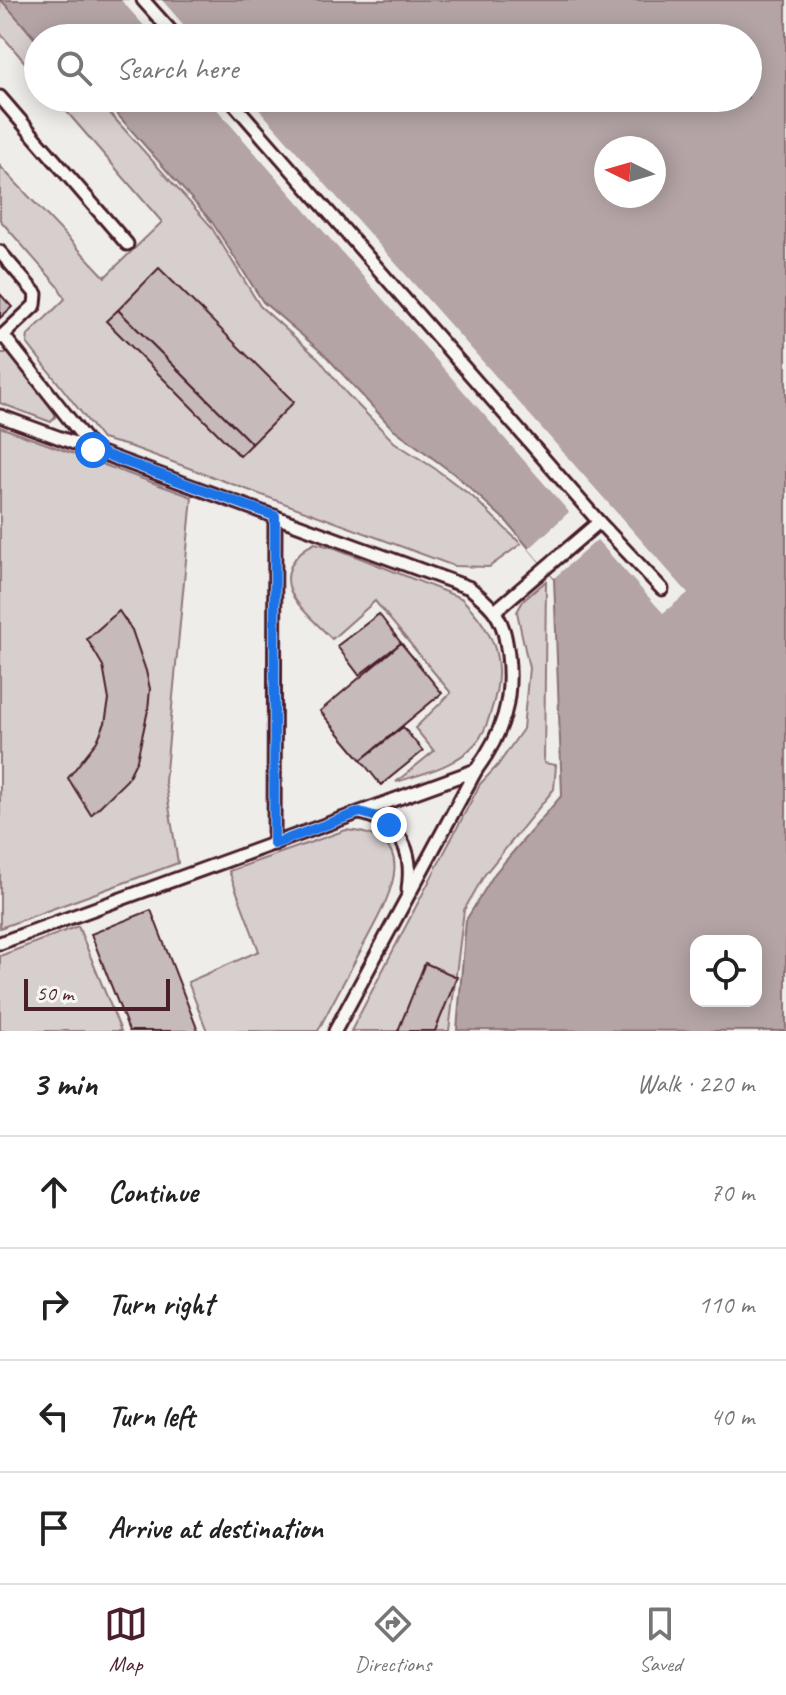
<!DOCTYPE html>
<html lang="en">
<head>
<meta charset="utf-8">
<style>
  body { margin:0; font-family:Caveat,sans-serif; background:#f2f2f2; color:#222 }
  .controls { position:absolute; right:24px; bottom:24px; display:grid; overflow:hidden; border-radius:16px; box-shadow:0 4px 20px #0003 }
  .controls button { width:72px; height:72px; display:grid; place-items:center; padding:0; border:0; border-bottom:2px solid #e0e0e0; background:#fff; color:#222; font:40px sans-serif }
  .compass { position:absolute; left:594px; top:136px; width:72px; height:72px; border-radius:50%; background:#fff; box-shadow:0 4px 20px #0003; rotate:275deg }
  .scale { position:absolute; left:24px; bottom:20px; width:146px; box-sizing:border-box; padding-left:8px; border:4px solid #4a1f2b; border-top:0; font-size:22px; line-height:28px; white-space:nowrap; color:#4a1f2b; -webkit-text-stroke:6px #f6f6f2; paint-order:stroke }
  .stop { position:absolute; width:24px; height:24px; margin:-18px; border:6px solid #1a73e8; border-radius:50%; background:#fff }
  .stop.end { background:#1a73e8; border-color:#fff; box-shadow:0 2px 8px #0008 }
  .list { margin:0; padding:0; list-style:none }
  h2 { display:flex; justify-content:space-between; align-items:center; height:104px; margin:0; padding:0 32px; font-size:34px }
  h2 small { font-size:26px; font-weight:400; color:#767676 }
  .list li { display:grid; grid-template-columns:52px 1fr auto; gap:24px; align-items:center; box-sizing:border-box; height:112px; padding:0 32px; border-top:2px solid #e0e0e0 }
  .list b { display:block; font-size:30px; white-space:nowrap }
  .list em { font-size:26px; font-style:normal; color:#767676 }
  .icon { flex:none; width:44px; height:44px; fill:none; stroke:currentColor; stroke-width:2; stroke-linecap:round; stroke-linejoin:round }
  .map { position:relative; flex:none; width:786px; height:1031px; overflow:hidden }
  .search { position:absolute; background:#fff; box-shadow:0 4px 20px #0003; left:24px; right:24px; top:24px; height:88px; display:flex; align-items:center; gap:20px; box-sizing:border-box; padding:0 28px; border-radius:44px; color:#767676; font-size:30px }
  .sheet { height:552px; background:#fff }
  nav { display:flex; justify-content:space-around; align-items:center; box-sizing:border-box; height:112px; border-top:2px solid #e0e0e0; background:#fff; font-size:22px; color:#767676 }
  nav a { display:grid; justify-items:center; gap:4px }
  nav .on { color:#4a1f2b }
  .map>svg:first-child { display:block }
  .green { fill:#d7cfce; stroke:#90777c; stroke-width:2 }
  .water { fill:#b4a4a5; stroke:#8a6f74; stroke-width:2; fill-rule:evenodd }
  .pier { fill:#efedea }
  .building { fill:#c6babb; stroke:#4a1f2b; stroke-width:2 }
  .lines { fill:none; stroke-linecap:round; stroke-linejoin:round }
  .lane-casing { stroke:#4a1f2b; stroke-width:17 }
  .lane { stroke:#f6f6f2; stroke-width:11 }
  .route { stroke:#1a73e8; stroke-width:10 }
</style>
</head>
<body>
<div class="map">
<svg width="786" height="1031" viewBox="0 0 786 1031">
  <rect width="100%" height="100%" fill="#efedea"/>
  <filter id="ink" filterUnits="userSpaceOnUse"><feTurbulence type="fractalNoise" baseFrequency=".0125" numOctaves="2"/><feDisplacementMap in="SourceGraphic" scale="16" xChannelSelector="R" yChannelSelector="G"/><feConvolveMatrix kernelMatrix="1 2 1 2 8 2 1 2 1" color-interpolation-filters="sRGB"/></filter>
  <g filter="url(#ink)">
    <!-- green -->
    <g class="green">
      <polygon points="0,0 3,0 38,43 38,78 0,33"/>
      <polygon points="55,98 98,100 210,225 260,306 319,359 347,394 394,442 437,470 474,498 521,544 489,567 454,566 132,447 102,439 27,343 28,335 65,299 58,286 0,220 0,166 105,277 162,222"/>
      <polygon points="0,353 7,353 14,356 55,411 55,417 51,422 0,403"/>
      <polygon points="0,427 192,497 165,781 178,863 0,928"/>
      <path d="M315 543 335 548 461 598C496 633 507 663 491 711 488 722 483 736 475 744 456 766 423 774 396 782L434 751 415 728 451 693 375 601 332 639C320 626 301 611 293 596 280 573 295 552 315 543Z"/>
      <polygon points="546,581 544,763 556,765 554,789 485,874 464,910 449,1031 351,1031 480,784 498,765 523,729 529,668 517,612 523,601"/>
      <path d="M346 830C430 837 384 905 362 948 347 976 332 1003 318 1031H207L188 982 259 951 229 871Z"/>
      <polygon points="78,926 121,1031 0,1031 0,956"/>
    </g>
    <!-- water -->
    <path class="water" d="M1 0H786V1031L457 1030 466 920 495 873 562 795 554 578 507 522 458 477 391 427 325 355 263 302 212 222 103 98H748V38H38V41ZM606 148H654V196H606ZM696 941H756V1001H696Z"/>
    <!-- pier -->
    <g class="pier">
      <polygon points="121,0 162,0 195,38 155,38"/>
      <polygon points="207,98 249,98 688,593 663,613 597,540 554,578 529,549 569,512"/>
    </g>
    <!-- building -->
    <g class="building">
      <polygon points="159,268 294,402 252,444 118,310"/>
      <polygon points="0,294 12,307 0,318"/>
      <polygon points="118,310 252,444 240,456 106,321"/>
      <polygon points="119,611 132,630 146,671 150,689 148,710 137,760 127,780 91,815 68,778 97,741 105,723 109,700 103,666 87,639"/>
      <polygon points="379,614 401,643 359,675 337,646"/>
      <polygon points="401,643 442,693 361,760 320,711"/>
      <polygon points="403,727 423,751 381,785 361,760"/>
      <polygon points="151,910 198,1031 129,1031 91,934"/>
      <polygon points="425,963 457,977 435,1031 398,1031"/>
    </g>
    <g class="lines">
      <!-- lane casing -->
      <g class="lane-casing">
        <g id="lane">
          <polyline points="143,0 177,38"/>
          <polyline points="0,97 127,244"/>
          <polyline points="229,98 599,522 662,589"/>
          <polyline points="0,252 36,294 35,305 0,338"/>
          <polyline points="3,335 92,448"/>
          <path d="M0 416 470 588C479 596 490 604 496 614 504 626 506 640 508 655 513 701 503 733 476 770L0 943"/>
          <polyline points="495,611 599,522"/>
          <path d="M360 813C400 822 414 850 408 889"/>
          <polyline points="274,844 275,516"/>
          <polyline points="335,1031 476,770"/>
        </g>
      </g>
      <!-- lane -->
      <use href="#lane" class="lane"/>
    </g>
  </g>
  <g class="lines" filter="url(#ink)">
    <!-- route -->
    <polyline class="route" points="93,450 275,516 274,844 360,812 377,817 389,825"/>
  </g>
</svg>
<div class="controls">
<button><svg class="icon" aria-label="locate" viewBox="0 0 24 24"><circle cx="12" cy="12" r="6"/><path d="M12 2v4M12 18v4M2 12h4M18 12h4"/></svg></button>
</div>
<svg class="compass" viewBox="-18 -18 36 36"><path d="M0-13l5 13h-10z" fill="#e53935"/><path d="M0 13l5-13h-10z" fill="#767676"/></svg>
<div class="scale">50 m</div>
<div class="stop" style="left:93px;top:450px"></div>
<div class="stop end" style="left:389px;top:825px"></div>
<div class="search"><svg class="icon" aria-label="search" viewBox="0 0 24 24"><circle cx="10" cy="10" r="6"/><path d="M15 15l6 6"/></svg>Search here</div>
</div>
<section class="sheet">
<h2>3 min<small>Walk · 220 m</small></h2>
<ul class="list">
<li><svg class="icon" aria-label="ahead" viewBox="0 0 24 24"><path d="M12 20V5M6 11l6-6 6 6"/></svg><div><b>Continue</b></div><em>70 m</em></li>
<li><svg class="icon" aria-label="right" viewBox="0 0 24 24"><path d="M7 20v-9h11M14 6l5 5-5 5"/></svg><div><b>Turn right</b></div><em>110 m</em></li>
<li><svg class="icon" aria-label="left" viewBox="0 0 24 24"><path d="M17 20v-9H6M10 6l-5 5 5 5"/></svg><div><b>Turn left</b></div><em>40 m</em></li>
<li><svg class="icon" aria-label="arrive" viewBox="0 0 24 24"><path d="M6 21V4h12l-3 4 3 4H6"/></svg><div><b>Arrive at destination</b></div></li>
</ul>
</section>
<nav>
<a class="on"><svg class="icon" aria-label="map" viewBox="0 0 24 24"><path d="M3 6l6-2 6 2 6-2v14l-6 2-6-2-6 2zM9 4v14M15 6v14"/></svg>Map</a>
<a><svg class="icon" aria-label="directions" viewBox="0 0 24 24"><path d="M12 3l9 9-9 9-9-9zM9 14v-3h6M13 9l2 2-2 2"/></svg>Directions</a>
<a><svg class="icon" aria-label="saved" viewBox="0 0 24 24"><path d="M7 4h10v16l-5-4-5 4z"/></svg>Saved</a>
</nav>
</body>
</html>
